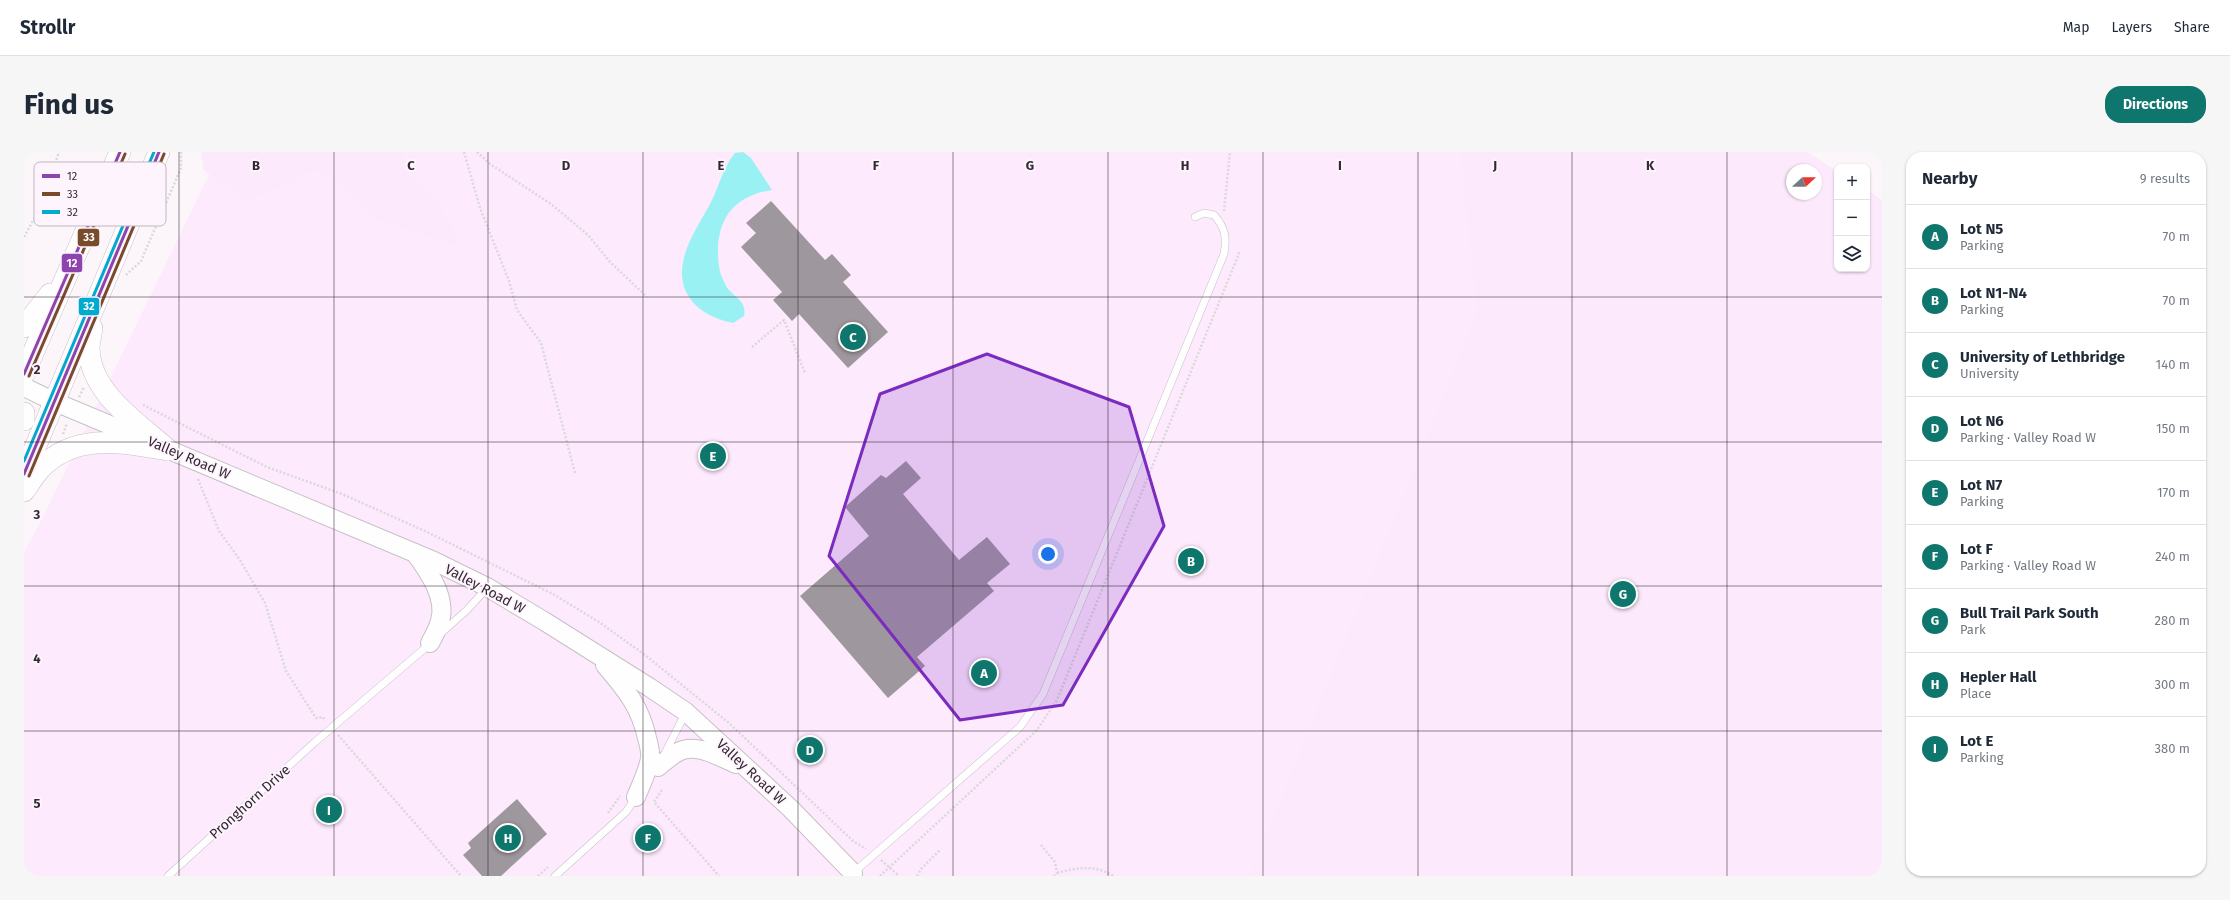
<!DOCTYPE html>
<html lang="en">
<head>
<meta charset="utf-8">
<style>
  body { margin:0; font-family:"Fira Sans",sans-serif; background:#f6f6f7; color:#1f2937 }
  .controls { position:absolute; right:12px; top:12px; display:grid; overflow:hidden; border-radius:8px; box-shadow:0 1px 3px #0004 }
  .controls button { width:36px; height:36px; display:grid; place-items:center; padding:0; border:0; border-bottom:1px solid #e0e1e3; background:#fff; color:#1f2937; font:20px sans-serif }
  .compass { position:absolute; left:1762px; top:12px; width:36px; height:36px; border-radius:50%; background:#fff; box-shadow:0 1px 3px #0004; rotate:68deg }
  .you { position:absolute; left:1024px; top:402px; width:14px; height:14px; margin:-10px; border:3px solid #fff; border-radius:50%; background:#1a73e8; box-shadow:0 0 0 6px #1a73e833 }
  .badge { display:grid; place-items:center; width:26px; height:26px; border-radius:50%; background:#0f766e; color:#fff; font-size:13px; font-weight:700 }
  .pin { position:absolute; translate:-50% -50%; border:2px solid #fff; box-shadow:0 1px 4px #0006 }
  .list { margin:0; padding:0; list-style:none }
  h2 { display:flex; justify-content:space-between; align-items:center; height:52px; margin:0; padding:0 16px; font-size:17px }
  h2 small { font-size:13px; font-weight:400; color:#747a83 }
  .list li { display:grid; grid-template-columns:26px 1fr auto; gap:12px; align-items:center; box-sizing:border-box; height:64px; padding:0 16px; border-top:1px solid #e0e1e3 }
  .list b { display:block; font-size:15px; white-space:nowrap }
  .list p { margin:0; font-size:13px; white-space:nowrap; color:#747a83 }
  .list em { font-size:13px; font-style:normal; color:#747a83 }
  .icon { flex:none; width:22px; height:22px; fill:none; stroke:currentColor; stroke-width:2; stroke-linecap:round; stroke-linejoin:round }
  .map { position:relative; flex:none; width:1858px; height:724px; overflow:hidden; border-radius:16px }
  header { display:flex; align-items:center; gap:24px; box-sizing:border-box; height:56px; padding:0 20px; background:#fff; border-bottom:1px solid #e0e1e3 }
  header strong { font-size:19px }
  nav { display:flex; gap:22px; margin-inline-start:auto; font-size:14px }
  .intro { display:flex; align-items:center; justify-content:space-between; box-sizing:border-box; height:96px; padding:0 24px }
  h1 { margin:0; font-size:28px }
  .button { padding:10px 18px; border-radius:16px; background:#0f766e; color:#fff; font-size:14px; font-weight:700 }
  main { display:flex; gap:24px; padding:0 24px }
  aside { flex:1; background:#fff; border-radius:16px; box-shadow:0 1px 3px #0004 }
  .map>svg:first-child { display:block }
  .built { fill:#feeafd }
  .green { fill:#fde9fc; fill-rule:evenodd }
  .water { fill:#9af1f3 }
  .building { fill:#9e979e }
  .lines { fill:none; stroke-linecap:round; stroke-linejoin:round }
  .service-casing { stroke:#c7c0c7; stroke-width:8 }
  .tertiary-casing { stroke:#c7c0c7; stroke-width:20 }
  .secondary-casing { stroke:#c7c0c7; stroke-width:22 }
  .path { stroke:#dad8da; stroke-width:2.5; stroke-dasharray:2 2; stroke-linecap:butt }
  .service { stroke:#fffefe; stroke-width:7 }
  .tertiary { stroke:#fffefe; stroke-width:18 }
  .secondary { stroke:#fffefe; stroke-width:21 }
  .bus-1-casing { stroke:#fef4fd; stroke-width:6 }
  .bus-2-casing { stroke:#fef4fd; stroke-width:6 }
  .bus-3-casing { stroke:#fef4fd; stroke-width:6 }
  .bus-1 { stroke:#8e44ad; stroke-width:3 }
  .bus-2 { stroke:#7a4b2a; stroke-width:3 }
  .bus-3 { stroke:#00a9ce; stroke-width:3 }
  .marked { fill:#7b2cbf; fill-opacity:0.2; stroke:#7b2cbf; stroke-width:3; stroke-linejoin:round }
  .grid { fill:none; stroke:#322932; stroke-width:1; stroke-opacity:0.55 }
  .labels { text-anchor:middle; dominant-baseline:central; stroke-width:4; stroke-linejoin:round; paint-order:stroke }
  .street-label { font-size:14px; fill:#322932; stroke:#fef4fd }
  .key { fill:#fef4fd; stroke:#c1b7c0; stroke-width:1 }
  .key-label { font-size:11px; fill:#322932 }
  .grid-label { font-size:13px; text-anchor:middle; font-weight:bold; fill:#322932; stroke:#fef4fd; stroke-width:4; stroke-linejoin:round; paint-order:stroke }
  .line-badge { stroke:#fef4fd; stroke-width:1.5 }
  .badge-label { font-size:11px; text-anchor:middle; font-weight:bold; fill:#fff }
</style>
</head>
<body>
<header>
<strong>Strollr</strong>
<nav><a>Map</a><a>Layers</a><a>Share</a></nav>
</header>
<div class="intro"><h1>Find us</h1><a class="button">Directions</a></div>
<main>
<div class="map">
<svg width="1858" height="724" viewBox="0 0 1858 724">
  <rect width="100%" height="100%" fill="#fcf6fb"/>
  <!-- built -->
  <polygon class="built" points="196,0 1475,0 1773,724 0,724 0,400 17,369"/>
  <!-- green -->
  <g class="green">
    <polygon points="177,0 378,0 384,18 429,71 432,94 347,66 313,29 289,18 266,31 225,49 180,19"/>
    <path d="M1436 0H1783L1813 19V117H1843V38L1858 48V724H1226L1453 160ZM1768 18H1792V42H1768Z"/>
  </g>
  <!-- water -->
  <path class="water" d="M719 0 727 6 748 38C715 43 696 61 694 95 694 104 694 114 697 123 699 127 701 133 704 137 712 146 723 150 720 164L709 171C674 164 649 141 661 102 666 85 678 67 687 50 695 35 699 15 711 1Z"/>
  <!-- building -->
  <g class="building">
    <polygon points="747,49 801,108 808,102 827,123 819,130 864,180 824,216 775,162 768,169 749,148 758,140 717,95 732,81 722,71"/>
    <polygon points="882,309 897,326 879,342 935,408 963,385 986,412 963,431 970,439 893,505 901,514 864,546 776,444 845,384 821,355 857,323 862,326"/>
    <polygon points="493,647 523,682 477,724 458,724 439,703 447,696 444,691"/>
  </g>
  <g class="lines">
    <!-- service casing -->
    <g class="service-casing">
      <g id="service">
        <polyline points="416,482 443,458 463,436"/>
        <polyline points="639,605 662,560"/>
        <path d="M829 721 996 575 1019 542 1200 102C1203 86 1201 75 1190 63L1180 61 1171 65"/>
        <polyline points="144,724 291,590 407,491"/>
        <polyline points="531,724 602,660 612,645"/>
      </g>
    </g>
    <!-- tertiary casing -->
    <g class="tertiary-casing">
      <g id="tertiary">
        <polyline points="0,235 31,250 410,409 463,435 520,469 625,535 662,560 767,657 829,721"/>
        <path d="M391 401C404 419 423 445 416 469 414 476 410 484 406 491"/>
        <path d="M581 513C602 538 616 554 623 586 625 593 627 601 626 607 623 621 617 633 612 645"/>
        <path d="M634 615C640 610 647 604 654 600 672 590 695 605 712 612"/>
      </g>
    </g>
    <!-- secondary casing -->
    <g class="secondary-casing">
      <g id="secondary">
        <polyline points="0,175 26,142"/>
        <path d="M68 176C67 183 65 190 65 197 67 242 113 270 144 298"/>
        <polyline points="0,222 96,0"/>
        <polyline points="0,261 0,268"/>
        <polyline points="0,322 135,0"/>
        <path d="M0 339C5 332 10 324 16 317 52 279 100 291 144 298"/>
      </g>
    </g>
    <!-- path -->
    <g class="path">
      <polyline points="440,0 456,56 485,129 493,158 517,191 551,321"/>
      <polyline points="453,0 466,12 527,52 564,83 586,110 623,145"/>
      <polyline points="1200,59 1206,0"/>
      <polyline points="0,85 16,56 35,0"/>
      <polyline points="102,123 117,109 157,16 157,0"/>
      <polyline points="728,195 760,168 781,221"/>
      <polyline points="55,245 60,235"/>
      <polyline points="119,253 243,315 318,342 403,380 529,442 575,470 621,503 705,571 829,689 842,697"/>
      <polyline points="39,282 43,271"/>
      <polyline points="174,327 195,379 216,408 241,451 262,519 292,566 299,565 301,569"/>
      <polyline points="314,583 437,724"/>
      <polyline points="638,638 630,650 695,724"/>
      <polyline points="584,661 596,644"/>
      <polyline points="1017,693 1031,710 1033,721 1030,724"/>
      <polyline points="857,708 875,724"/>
      <path d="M1033 721C1052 716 1071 712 1089 724"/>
      <polyline points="514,724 524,715"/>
      <polyline points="856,724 1013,578 1033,548 1216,99"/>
      <polyline points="893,724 897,717 916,698"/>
    </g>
    <!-- service -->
    <use href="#service" class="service"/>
    <!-- tertiary -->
    <use href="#tertiary" class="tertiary"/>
    <!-- secondary -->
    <use href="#secondary" class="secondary"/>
    <!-- bus-1 casing -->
    <g class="bus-1-casing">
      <g id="bus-1">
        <polyline points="0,222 96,0"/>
        <polyline points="0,322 135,0"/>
      </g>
    </g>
    <!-- bus-2 casing -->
    <g class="bus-2-casing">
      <g id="bus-2">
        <polyline points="5,224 101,2"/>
        <polyline points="5,324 140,2"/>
      </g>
    </g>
    <!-- bus-3 casing -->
    <g class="bus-3-casing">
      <polyline id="bus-3" points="0,309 130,0"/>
    </g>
    <!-- bus-1 -->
    <use href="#bus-1" class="bus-1"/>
    <!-- bus-2 -->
    <use href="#bus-2" class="bus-2"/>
    <!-- bus-3 -->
    <use href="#bus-3" class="bus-3"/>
  </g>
  <!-- marked area -->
  <path class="marked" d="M963 202 1105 255 1140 374 1039 553 936 568 805 404 856 242Z"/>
  <!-- grid -->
  <path class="grid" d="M155 0V724M310 0V724M464 0V724M619 0V724M774 0V724M929 0V724M1084 0V724M1239 0V724M1394 0V724M1548 0V724M1703 0V724M0 145H1858M0 290H1858M0 434H1858M0 579H1858"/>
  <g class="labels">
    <!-- street labels -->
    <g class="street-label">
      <text transform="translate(165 306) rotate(23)">Valley Road W</text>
      <text transform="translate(461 437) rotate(28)">Valley Road W</text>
      <text transform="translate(727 620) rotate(43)">Valley Road W</text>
      <text transform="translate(226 650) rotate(-42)">Pronghorn Drive</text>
    </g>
  </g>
  <!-- legend -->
  <rect x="10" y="10" width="132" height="64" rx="6" class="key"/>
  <rect x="18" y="22" width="18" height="4" fill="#8e44ad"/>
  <rect x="18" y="40" width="18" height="4" fill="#7a4b2a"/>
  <rect x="18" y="58" width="18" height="4" fill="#00a9ce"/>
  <g class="key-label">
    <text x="43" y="28">12</text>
    <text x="43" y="46">33</text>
    <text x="43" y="64">32</text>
  </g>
  <g class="grid-label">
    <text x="232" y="18">B</text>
    <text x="387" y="18">C</text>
    <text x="542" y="18">D</text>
    <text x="697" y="18">E</text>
    <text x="852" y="18">F</text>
    <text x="1006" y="18">G</text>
    <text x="1161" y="18">H</text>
    <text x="1316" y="18">I</text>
    <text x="1471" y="18">J</text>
    <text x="1626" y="18">K</text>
    <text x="13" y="222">2</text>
    <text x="13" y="367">3</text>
    <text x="13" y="511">4</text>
    <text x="13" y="656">5</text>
  </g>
  <g class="line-badge">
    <rect x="53" y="76" width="23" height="19" rx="4" fill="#7a4b2a"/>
    <rect x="37" y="101" width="22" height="20" rx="4" fill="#8e44ad"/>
    <rect x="54" y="145" width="22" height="19" rx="4" fill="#00a9ce"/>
  </g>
  <g class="badge-label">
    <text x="65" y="89">33</text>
    <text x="48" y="115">12</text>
    <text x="65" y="158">32</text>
  </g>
</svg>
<div class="controls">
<button>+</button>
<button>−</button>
<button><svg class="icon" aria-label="layers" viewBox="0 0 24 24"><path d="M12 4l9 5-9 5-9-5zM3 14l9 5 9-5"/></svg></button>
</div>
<svg class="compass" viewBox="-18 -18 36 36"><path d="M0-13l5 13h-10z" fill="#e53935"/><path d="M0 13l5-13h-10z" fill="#747a83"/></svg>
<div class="you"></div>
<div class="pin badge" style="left:960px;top:521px">A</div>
<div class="pin badge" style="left:1167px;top:409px">B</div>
<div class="pin badge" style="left:829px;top:185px">C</div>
<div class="pin badge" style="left:786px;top:598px">D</div>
<div class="pin badge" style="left:689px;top:304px">E</div>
<div class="pin badge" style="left:624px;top:686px">F</div>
<div class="pin badge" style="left:1599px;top:442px">G</div>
<div class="pin badge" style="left:484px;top:686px">H</div>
<div class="pin badge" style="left:305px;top:658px">I</div>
</div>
<aside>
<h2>Nearby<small>9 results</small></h2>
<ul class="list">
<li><span class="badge">A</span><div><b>Lot N5</b><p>Parking</p></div><em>70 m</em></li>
<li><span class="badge">B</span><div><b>Lot N1-N4</b><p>Parking</p></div><em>70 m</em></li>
<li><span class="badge">C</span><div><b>University of Lethbridge</b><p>University</p></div><em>140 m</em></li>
<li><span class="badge">D</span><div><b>Lot N6</b><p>Parking · Valley Road W</p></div><em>150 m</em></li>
<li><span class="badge">E</span><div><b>Lot N7</b><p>Parking</p></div><em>170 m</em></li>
<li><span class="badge">F</span><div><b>Lot F</b><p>Parking · Valley Road W</p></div><em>240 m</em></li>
<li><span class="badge">G</span><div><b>Bull Trail Park South</b><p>Park</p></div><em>280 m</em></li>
<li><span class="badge">H</span><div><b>Hepler Hall</b><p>Place</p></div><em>300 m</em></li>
<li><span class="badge">I</span><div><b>Lot E</b><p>Parking</p></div><em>380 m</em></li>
</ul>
</aside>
</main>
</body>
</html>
